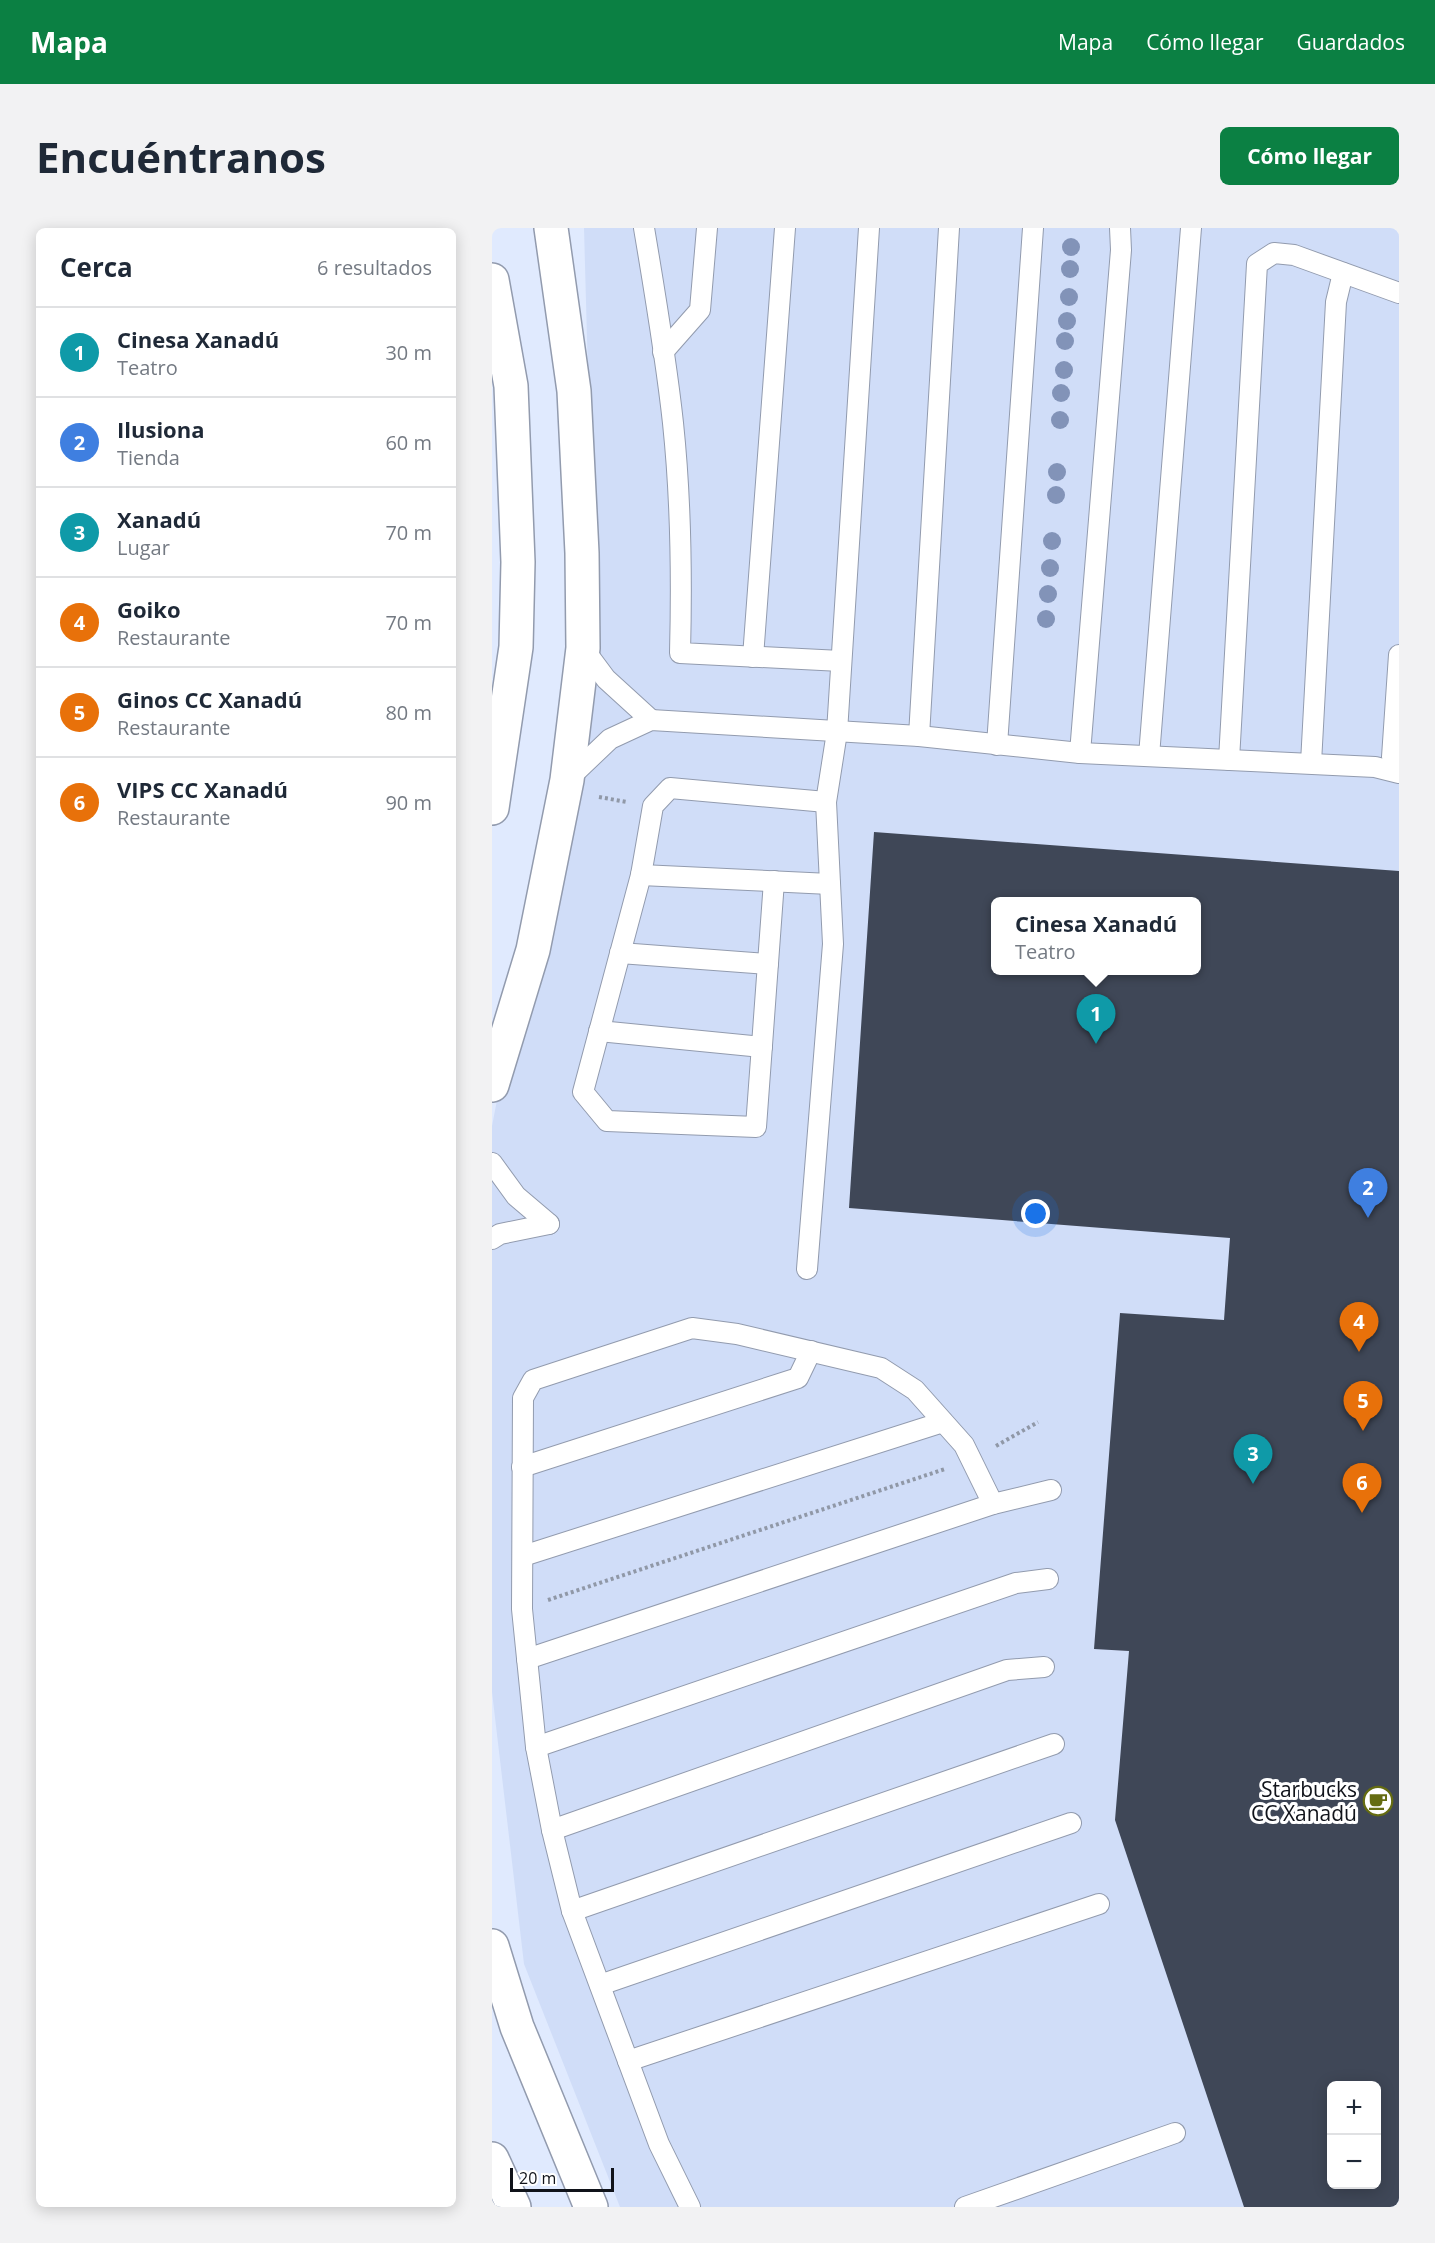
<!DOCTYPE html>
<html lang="es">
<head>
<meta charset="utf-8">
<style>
  body { margin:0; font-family:"Open Sans",sans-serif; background:#f2f2f3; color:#1f2937 }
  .controls { position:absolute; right:18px; bottom:18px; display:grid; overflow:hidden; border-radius:9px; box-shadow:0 3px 15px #0003 }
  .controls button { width:54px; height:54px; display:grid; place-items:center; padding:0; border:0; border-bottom:2px solid #e0e1e3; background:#fff; color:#1f2937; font:30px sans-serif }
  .scale { position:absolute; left:18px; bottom:15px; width:104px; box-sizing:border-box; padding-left:6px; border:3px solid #10131a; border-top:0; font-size:16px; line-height:21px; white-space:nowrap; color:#10131a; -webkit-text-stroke:4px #fff; paint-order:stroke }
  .you { position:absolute; left:544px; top:986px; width:21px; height:21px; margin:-15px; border:4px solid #fff; border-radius:50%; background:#1a73e8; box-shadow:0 0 0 9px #1a73e833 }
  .badge { display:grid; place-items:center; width:39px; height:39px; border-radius:50%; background:#0b8043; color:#fff; font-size:20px; font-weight:700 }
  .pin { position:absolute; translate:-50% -50px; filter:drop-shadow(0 2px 3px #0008) }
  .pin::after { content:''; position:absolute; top:32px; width:21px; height:18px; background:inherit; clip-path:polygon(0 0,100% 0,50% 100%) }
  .popup { position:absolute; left:499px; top:669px; width:210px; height:78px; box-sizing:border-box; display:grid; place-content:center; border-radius:9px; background:#fff; filter:drop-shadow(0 2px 4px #0005); font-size:20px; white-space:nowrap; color:#747a83 }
  .popup b { font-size:22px; color:#1f2937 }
  .popup::after { content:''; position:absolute; left:50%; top:100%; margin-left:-12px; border:12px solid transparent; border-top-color:#fff }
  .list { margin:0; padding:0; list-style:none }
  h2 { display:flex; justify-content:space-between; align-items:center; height:78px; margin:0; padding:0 24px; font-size:26px }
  h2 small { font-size:20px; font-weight:400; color:#747a83 }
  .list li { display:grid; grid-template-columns:39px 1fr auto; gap:18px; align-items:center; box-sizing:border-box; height:90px; padding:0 24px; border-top:2px solid #e0e1e3 }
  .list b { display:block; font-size:22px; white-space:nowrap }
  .list p { margin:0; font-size:20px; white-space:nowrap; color:#747a83 }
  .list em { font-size:20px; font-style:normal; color:#747a83 }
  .map { position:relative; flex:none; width:907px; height:1979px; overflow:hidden; border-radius:9px }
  header { display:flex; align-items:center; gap:36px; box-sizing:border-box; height:84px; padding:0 30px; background:#0b8043; color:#fff }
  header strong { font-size:28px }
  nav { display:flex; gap:33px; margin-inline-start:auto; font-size:21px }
  .intro { display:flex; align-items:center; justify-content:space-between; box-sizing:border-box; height:144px; padding:0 36px }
  h1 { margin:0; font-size:42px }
  .button { padding:15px 27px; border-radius:9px; background:#0b8043; color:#fff; font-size:21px; font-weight:700 }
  main { display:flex; gap:36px; padding:0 36px }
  aside { flex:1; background:#fff; border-radius:9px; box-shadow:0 3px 15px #0003 }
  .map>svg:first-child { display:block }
  .built { fill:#d0ddf8; fill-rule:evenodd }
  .building { fill:#3f4757; fill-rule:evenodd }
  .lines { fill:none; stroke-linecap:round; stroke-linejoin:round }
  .lane-casing { stroke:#929bae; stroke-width:22 }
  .secondary-casing { stroke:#929bae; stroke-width:36 }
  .path { stroke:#9098a7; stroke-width:4; stroke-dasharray:3 3; stroke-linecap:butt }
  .lane { stroke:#fff; stroke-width:20 }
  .secondary { stroke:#fff; stroke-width:33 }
  .tree { fill:#8293b8 }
  .labels { text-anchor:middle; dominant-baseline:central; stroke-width:6; stroke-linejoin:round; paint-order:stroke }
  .poi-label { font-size:21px; fill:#10131a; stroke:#fff; text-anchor:end }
</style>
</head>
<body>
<header>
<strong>Mapa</strong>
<nav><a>Mapa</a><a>Cómo llegar</a><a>Guardados</a></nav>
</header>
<div class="intro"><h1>Encuéntranos</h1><a class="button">Cómo llegar</a></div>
<main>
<aside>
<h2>Cerca<small>6 resultados</small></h2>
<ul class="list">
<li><span class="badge" style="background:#0f9aa8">1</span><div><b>Cinesa Xanadú</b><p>Teatro</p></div><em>30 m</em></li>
<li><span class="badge" style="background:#3f7fe0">2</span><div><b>Ilusiona</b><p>Tienda</p></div><em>60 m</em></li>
<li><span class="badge" style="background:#0f9aa8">3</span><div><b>Xanadú</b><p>Lugar</p></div><em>70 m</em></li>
<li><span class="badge" style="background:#e8710a">4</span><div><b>Goiko</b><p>Restaurante</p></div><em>70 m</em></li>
<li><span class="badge" style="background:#e8710a">5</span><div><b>Ginos CC Xanadú</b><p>Restaurante</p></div><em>80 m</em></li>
<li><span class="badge" style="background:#e8710a">6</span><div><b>VIPS CC Xanadú</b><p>Restaurante</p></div><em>90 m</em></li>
</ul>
</aside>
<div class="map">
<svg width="907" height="1979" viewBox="0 0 907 1979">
  <rect width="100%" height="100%" fill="#e0eafe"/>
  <!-- built -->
  <path class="built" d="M92 0H907V1979H128L32 1736 0 1464V898L102 370ZM504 674H704V742H504ZM840 1858H884V1956H840Z"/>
  <!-- building -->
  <path class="building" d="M382 604 907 643V1979H752L623 1592 637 1423 602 1421 628 1085 732 1092 738 1010 357 980ZM504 674H704V742H504ZM840 1858H884V1956H840Z"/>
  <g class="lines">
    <!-- lane casing -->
    <g class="lane-casing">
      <g id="lane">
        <path d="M152 0C163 65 174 130 181 195 189 271 190 348 188 425L349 433"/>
        <polyline points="171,124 208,82 215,0"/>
        <polyline points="91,420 114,451 159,492"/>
        <polyline points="261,429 293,0"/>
        <polyline points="427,508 457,0"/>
        <polyline points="505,517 541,0"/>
        <polyline points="588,525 629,22 628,0"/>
        <polyline points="657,528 699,0"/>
        <polyline points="900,529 907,427"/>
        <polyline points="737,532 765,36 782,25 802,27 907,65"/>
        <polyline points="819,535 844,74 851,45"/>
        <polyline points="75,552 118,511 159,492 427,508 588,525 883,539 907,545"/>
        <polyline points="149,647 338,656"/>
        <polyline points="282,653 264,899 115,893 91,864 149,647 161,578 178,560 334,574"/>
        <polyline points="128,725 276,736"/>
        <polyline points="107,803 270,819"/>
        <polyline points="0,935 24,968 57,996"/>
        <polyline points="0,1011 8,1006 57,996"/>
        <polyline points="315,1041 341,716 334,574 345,504 377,0"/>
        <polyline points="30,1239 306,1150 319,1123"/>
        <polyline points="31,1328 451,1194"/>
        <polyline points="35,1431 501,1276 559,1262"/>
        <polyline points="44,1519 524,1355 556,1351"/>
        <polyline points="60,1602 515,1442 552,1439"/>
        <polyline points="80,1683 562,1516"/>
        <polyline points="108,1757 579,1595"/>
        <polyline points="136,1833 607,1676"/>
        <polyline points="198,1979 167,1916 80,1683 60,1602 44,1519 30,1381 31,1170 41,1152 200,1100 245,1106 389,1140 423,1162 472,1217 501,1276"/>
        <polyline points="473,1979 683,1905"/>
      </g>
    </g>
    <!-- secondary casing -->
    <g class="secondary-casing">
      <g id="secondary">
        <polyline points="0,52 19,158 26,334 24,419 0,580"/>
        <polyline points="0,857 41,722 75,552 91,420 90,325 82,163 59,0"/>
        <polyline points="0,1718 25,1799 99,1979"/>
        <polyline points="0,1931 22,1979"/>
      </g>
    </g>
    <!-- path -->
    <g class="path">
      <polyline points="107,569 135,574"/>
      <polyline points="504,1218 546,1194"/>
      <polyline points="56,1372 453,1241"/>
    </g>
    <!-- lane -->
    <use href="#lane" class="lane"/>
    <!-- secondary -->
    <use href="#secondary" class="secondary"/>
  </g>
  <!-- trees -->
  <g class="tree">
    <circle cx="579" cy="19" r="9"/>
    <circle cx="578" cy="41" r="9"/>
    <circle cx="577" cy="69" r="9"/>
    <circle cx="575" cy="93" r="9"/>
    <circle cx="573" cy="113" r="9"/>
    <circle cx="572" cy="142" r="9"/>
    <circle cx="569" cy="165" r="9"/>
    <circle cx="568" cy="192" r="9"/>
    <circle cx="565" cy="244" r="9"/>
    <circle cx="564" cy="267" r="9"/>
    <circle cx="560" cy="313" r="9"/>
    <circle cx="558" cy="340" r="9"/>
    <circle cx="556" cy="366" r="9"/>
    <circle cx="554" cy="391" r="9"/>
  </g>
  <!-- icons -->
  <defs>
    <g id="cafe-ring" transform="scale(1.5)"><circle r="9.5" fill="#fff" stroke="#656c11" stroke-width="1.5"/><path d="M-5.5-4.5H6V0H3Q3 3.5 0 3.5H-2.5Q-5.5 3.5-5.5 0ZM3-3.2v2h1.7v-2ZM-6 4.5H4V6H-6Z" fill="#656c11"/></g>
  </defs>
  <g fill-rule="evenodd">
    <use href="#cafe-ring" x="886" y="1573"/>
  </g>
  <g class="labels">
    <!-- poi labels -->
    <g class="poi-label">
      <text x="865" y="1561">Starbucks<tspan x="865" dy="24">CC Xanadú</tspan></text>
    </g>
  </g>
</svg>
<div class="controls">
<button>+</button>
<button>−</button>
</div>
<div class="scale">20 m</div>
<div class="you"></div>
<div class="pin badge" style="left:604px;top:816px;background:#0f9aa8">1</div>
<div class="popup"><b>Cinesa Xanadú</b>Teatro</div>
<div class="pin badge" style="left:876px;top:990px;background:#3f7fe0">2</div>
<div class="pin badge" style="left:761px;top:1256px;background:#0f9aa8">3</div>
<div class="pin badge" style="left:867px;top:1124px;background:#e8710a">4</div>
<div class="pin badge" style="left:871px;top:1203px;background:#e8710a">5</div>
<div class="pin badge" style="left:870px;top:1285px;background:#e8710a">6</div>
</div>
</main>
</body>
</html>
